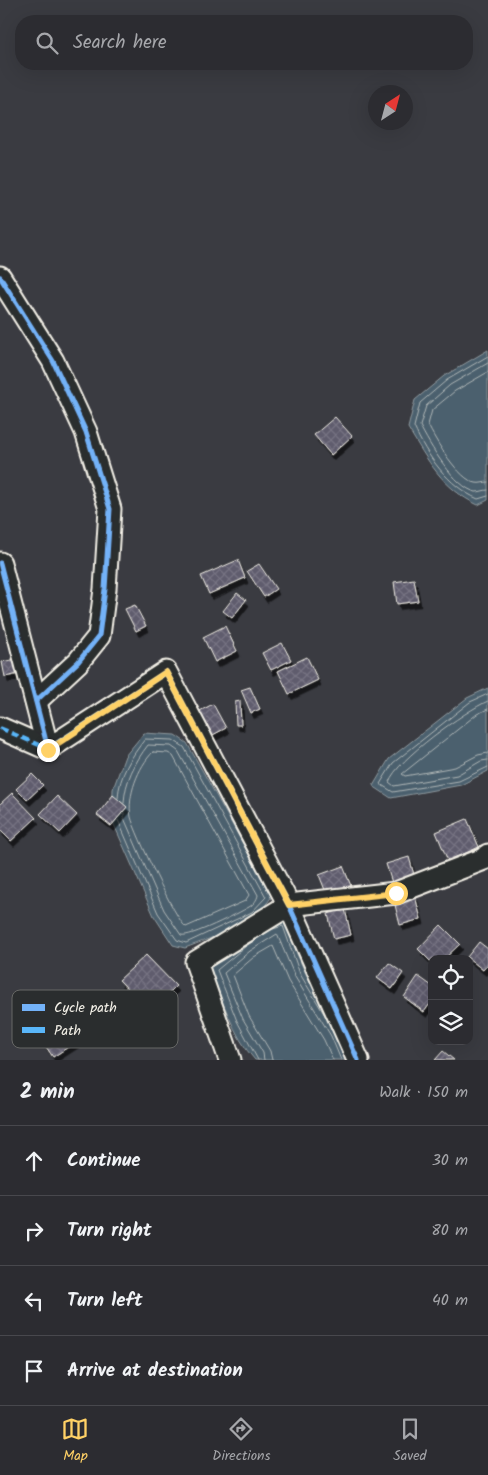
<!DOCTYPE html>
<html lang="en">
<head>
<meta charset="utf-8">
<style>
  body { margin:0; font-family:Kalam,sans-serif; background:#343439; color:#f1f3f6 }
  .controls { position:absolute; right:15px; bottom:15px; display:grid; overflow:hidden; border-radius:10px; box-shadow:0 5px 20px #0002 }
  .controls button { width:45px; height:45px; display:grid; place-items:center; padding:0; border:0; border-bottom:1px solid #48484d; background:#2c2c31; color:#f1f3f6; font:25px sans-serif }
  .compass { position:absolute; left:368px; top:85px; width:45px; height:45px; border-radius:50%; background:#2c2c31; box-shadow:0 5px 20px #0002; rotate:36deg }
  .stop { position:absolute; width:15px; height:15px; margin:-11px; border:4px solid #ffd166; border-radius:50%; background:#fff }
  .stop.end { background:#ffd166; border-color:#fff; box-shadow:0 1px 5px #0008 }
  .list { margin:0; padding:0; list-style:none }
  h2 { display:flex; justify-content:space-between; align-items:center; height:65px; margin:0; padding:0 20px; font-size:21px }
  h2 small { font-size:16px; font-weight:400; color:#a6a7ab }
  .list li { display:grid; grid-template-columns:32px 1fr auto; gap:15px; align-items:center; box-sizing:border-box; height:70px; padding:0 20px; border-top:1px solid #48484d }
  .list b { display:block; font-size:19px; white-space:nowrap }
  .list em { font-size:16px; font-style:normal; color:#a6a7ab }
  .icon { flex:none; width:28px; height:28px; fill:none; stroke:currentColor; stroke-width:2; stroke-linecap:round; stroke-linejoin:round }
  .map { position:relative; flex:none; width:488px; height:1060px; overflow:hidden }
  .search { position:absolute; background:#2c2c31; box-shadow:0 5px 20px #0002; left:15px; right:15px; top:15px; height:55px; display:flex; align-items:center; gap:12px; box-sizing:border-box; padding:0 18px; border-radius:20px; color:#a6a7ab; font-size:19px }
  .sheet { height:345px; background:#2c2c31 }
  nav { display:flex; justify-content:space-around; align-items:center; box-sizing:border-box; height:70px; border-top:1px solid #48484d; background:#2c2c31; font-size:14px; color:#a6a7ab }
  nav a { display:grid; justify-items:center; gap:2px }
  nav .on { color:#ffd166 }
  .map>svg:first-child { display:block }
  .water { fill:#4b606e; stroke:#8f9a9f }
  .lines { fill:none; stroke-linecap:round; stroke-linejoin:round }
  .shore { stroke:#b0b7b7; stroke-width:1 }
  .building { fill:url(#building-cross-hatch); stroke:#f4f1e8; filter:url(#shadow) }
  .street-casing { stroke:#f4f1e8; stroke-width:25 }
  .street { stroke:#2a2d2e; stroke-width:21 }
  .quiet { stroke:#59b6f9; stroke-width:4; stroke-dasharray:8 4; stroke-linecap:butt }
  .cycleway-casing { stroke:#2a2d2e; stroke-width:8 }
  .cycleway { stroke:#73b2f8; stroke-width:5 }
  .route { stroke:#ffd166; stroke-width:6 }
  .key { fill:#2a2d2e; stroke:#676866; stroke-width:1 }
  .key-label { font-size:14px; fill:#f4f1e8 }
</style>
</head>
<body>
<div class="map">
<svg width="488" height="1060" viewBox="0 0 488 1060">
  <defs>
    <pattern id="building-cross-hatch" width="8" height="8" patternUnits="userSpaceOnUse" patternTransform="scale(1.25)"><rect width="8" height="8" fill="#5e5b6d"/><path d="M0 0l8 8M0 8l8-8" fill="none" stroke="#767382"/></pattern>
    <filter id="shadow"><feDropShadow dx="3" dy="5.5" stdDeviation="0" flood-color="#0009"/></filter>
  </defs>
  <rect width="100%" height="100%" fill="#3a3b41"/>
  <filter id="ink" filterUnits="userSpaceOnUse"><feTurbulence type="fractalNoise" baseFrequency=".02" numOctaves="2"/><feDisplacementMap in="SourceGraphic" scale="10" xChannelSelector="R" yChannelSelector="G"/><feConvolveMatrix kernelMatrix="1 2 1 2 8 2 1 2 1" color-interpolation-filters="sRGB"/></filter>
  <g filter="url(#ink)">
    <!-- water -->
    <g class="water">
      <path d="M488 350V500L478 505C442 488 428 461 408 428L415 400 444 376Z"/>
      <polygon points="488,688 488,771 461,785 391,798 373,786 389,759 467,698"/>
      <path d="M144 733 175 735 187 743 272 896C256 923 214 937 185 948L173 945 154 916 112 820 113 789 125 756Z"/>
      <path d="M286 917 297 954 305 972 352 1060H255C233 1036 222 999 210 968L244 942Z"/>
    </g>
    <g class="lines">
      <!-- shore -->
      <g class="shore">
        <path d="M488 356 447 380 420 403 414 427C427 456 448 486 478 499L488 496"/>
        <path d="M488 363 450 385 426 406 420 426C429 444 455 488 476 492 480 492 484 490 488 490"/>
        <path d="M488 372 455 391 432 410 428 425C435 440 459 480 476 483 480 484 484 482 488 482"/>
        <polyline points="488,694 470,702 393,763 380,784 393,792 459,781 488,767"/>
        <path d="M488 701C465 711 397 759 389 782L394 786 457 775 481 761 488 760"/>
        <polyline points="488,709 477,714 402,774 405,776 455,767 478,755 488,753"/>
        <path d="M153 752 168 753 173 756 249 895 245 901 186 927C176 921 135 832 131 817 127 796 138 767 153 752Z"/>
        <path d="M124 813V818L164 910 181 935C190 938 239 913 249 907 254 904 257 900 258 895L178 751 171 746 148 745C135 762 125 781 124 803"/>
        <path d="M118 820 158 913 177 940 186 943 252 912 266 897 184 747 173 740 145 739C132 756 119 775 118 798"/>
        <polyline points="273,929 283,926 300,974 326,1017"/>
        <polyline points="258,1060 237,1021 217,970 246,946 272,929"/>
        <polyline points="264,1060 263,1053 243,1019 224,973 250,951 277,934 295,977 331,1036 341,1060"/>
        <polyline points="272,1060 270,1051 249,1016 233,975 254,957 273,946 288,981 324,1040 333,1060"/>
      </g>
    </g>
    <!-- building -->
    <g class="building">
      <polygon points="335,417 352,436 331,455 314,435"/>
      <polygon points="238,560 245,578 209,594 201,576"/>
      <polygon points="259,564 276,589 264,597 247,571"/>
      <polygon points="414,579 418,601 397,604 394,582"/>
      <polygon points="237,593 246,600 232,618 223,611"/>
      <polygon points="135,605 146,626 136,631 125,609"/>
      <polygon points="225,626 237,651 215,662 203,637"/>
      <polygon points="282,643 291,660 271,670 262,653"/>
      <polygon points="307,657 318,680 289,694 278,671"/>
      <polygon points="16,659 19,674 5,677 2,662"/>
      <polygon points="250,687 260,709 251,713 241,690"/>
      <polygon points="240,701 241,725 236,725 235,702"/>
      <polygon points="213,704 226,728 207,738 194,714"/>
      <polygon points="32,774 43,785 27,800 16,789"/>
      <polygon points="12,793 36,818 11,841 0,830 0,804"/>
      <polygon points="113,795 127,807 111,826 97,815"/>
      <polygon points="57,796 77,815 60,833 40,814"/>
      <polygon points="467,819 479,847 448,861 436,832"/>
      <polygon points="409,857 416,882 394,889 386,864"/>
      <polygon points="343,866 351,886 327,895 319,875"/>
      <polygon points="415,896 421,919 400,925 394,901"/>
      <polygon points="345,909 351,935 334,939 328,914"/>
      <polygon points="441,925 460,944 444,959 432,959 432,963 418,949"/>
      <polygon points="479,942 488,949 488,964 483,970 467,957"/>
      <polygon points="146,955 176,986 150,1012 119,980"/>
      <polygon points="389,963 403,973 392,989 377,978"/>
      <polygon points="418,976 432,986 432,1001 424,1012 404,997"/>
      <polygon points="70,1014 85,1036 53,1057 38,1035"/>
      <polygon points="443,1051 454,1060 435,1060"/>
    </g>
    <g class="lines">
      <!-- street casing -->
      <g class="street-casing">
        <g id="street">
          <polyline points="0,277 53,361 86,432 110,509 105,589 99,636 78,662 36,701"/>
          <polyline points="0,563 48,749 166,672 289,905 358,1060"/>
          <polyline points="0,728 48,749"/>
          <polyline points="230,1060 196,962 289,905 396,893 484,859 488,855"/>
        </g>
      </g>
      <!-- street -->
      <use href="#street" class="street"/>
      <!-- quiet -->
      <polyline class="quiet" points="0,728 48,749"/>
      <!-- cycleway casing -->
      <g class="cycleway-casing">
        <g id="cycleway">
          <polyline points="0,277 53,361 86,432 110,509 105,589 99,636 78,662 36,701"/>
          <polyline points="0,563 48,749 166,672 289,905 358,1060"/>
        </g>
      </g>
      <!-- cycleway -->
      <use href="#cycleway" class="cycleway"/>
    </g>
  </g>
  <g class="lines" filter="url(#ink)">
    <!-- route -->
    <polyline class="route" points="48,750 166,672 289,905 396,893"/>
  </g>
  <!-- legend -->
  <rect x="12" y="990" width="166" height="58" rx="8" class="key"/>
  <rect x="22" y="1004" width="23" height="7" fill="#73b2f8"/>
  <rect x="22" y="1027" width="23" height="6" fill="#59b6f9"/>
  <g class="key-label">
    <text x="54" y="1012">Cycle path</text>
    <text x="54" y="1035">Path</text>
  </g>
</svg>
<div class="controls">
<button><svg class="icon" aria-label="locate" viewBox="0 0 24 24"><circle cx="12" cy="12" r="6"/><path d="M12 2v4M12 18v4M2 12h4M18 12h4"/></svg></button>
<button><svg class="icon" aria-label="layers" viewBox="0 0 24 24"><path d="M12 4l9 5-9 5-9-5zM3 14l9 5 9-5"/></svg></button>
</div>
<svg class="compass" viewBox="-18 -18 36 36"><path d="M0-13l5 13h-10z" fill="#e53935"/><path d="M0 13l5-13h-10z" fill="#a6a7ab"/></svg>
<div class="stop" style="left:396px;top:893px"></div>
<div class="stop end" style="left:48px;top:750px"></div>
<div class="search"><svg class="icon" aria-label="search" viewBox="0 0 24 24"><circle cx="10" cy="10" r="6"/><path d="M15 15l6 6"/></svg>Search here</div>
</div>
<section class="sheet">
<h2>2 min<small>Walk · 150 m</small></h2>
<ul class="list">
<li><svg class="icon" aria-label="ahead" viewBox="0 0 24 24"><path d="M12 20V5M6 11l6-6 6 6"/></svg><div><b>Continue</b></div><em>30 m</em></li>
<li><svg class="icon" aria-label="right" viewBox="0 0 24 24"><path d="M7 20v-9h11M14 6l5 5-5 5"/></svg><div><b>Turn right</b></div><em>80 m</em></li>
<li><svg class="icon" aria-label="left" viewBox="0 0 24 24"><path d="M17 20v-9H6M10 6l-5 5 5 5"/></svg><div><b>Turn left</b></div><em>40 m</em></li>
<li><svg class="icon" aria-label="arrive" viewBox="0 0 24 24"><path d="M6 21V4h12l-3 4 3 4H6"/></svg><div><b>Arrive at destination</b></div></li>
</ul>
</section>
<nav>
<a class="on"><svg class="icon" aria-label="map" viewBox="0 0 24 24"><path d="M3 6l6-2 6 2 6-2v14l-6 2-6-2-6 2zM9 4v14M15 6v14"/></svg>Map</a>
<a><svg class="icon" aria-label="directions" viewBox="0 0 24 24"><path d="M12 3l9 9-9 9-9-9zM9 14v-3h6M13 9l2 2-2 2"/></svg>Directions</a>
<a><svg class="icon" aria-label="saved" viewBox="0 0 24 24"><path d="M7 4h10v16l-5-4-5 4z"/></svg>Saved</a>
</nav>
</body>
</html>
